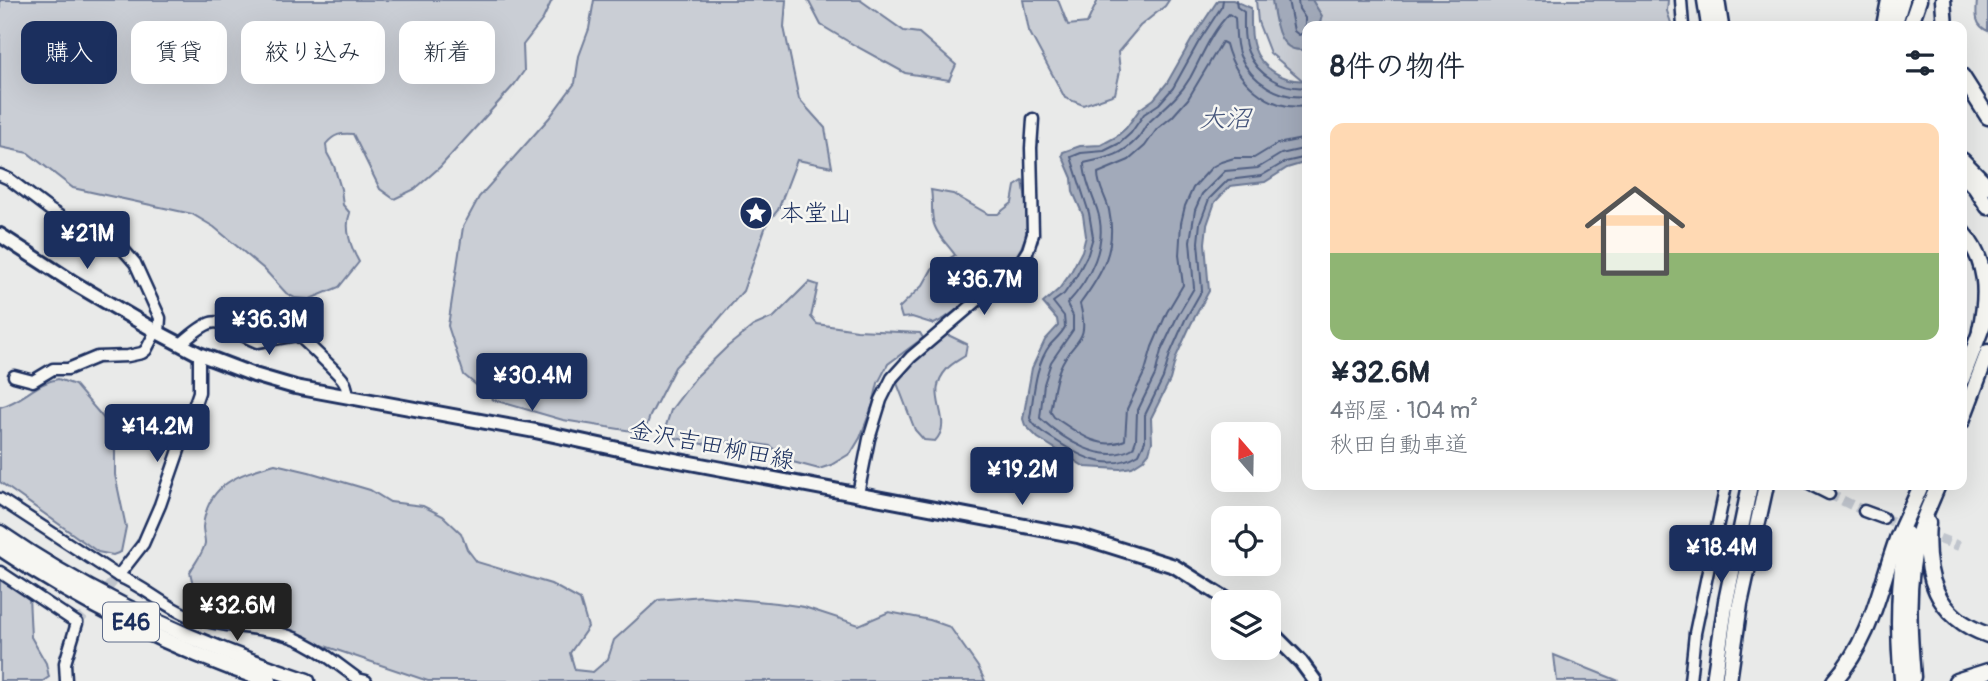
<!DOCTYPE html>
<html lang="ja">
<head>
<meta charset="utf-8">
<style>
	:root { --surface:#fff; --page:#f6f6f7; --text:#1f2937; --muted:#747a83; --line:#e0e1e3; --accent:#1b2f5e }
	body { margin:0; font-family:Pangolin,"Klee One",sans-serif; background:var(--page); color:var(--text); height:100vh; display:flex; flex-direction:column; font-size:26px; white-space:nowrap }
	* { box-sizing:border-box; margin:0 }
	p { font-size:23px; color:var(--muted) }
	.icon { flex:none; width:38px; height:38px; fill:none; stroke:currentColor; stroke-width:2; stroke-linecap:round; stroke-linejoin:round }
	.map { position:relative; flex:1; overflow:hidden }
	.sheet { position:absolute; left:1302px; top:21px; width:665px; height:469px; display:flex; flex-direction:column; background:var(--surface); border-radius:14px; box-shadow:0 7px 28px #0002 }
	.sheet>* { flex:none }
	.top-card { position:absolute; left:21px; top:21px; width:665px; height:63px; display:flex; gap:14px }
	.needle { width:46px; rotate:340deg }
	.controls { position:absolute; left:1211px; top:422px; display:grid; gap:14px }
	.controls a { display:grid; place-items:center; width:70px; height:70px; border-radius:14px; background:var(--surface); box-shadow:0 7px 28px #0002; font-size:35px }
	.price { position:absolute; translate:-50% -60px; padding:0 16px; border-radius:7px; background:var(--accent); color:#fff; font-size:23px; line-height:46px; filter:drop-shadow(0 2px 4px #0008) }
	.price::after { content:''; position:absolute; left:50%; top:42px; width:21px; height:16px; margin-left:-10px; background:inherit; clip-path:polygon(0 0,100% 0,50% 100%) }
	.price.on { background:#222; color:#fff }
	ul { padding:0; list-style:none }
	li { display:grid; align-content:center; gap:14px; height:371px; padding:0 28px }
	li+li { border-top:2px solid var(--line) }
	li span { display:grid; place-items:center; height:217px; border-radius:14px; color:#555 }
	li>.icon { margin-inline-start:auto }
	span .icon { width:126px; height:126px; fill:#fffc; stroke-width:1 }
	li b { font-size:30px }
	h2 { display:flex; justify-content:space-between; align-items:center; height:84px; padding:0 28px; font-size:30px }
	.tag { padding:0 24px; border-radius:14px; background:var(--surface); box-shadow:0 7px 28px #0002; font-size:24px; line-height:63px }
	.tag.on { background:var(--accent); color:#fff }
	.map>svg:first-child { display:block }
	.green { fill:#caced5; stroke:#727e9a; stroke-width:2 }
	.water { fill:#a2aaba; stroke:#6c7995; stroke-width:2 }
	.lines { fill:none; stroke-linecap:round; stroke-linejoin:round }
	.shore { stroke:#516083; stroke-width:2 }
	.minor-tunnel { stroke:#c0c5cd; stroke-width:10; stroke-dasharray:10 5; stroke-linecap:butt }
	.minor-casing { stroke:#1b2f5e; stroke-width:15 }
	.major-casing { stroke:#1b2f5e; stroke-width:18 }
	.highway-casing { stroke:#1b2f5e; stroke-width:19 }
	.minor { stroke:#f6f6f2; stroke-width:10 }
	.major { stroke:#f6f6f2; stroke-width:12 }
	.highway { stroke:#f6f6f2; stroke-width:14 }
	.labels { text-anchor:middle; stroke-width:5; stroke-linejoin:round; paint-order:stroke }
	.shield { fill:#f6f6f2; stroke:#5d6b8a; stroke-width:2 }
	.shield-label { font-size:23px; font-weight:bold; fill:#1b2f5e }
	.poi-label { font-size:24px; fill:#1b2f5e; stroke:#f6f6f2; text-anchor:start }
	.street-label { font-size:24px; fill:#1b2f5e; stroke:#f6f6f2 }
	.water-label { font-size:26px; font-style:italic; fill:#44547a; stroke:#f6f6f2 }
</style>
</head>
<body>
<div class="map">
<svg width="1988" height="681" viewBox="0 0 1988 681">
	<rect width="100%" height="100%" fill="#e9eae9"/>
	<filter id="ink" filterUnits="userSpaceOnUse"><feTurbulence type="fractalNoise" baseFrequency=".0143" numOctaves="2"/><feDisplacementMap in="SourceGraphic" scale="14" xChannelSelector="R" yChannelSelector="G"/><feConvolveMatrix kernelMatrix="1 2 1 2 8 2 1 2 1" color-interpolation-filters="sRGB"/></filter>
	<g filter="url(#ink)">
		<!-- green -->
		<g class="green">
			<path d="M0 0H552L543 19 523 45 524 71 514 85 440 167 415 189 394 199 380 189 353 134C341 133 334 134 326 144L327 153 334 166 341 189 343 205 350 213C344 228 351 248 359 262L339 287 310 299 295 298 286 293 264 269 214 227 192 214 73 188 28 153 0 147Z"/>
			<path d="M594 0H786L784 27 799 99 825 128 832 167 797 160 778 210 767 223 743 291 701 340 675 367 650 416 644 433 563 420 494 400 464 375 448 326 463 227 479 197 549 118 575 83 579 56 589 29Z"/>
			<path d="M808 0H860L904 31 919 33 956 65 949 80 905 73 854 45 821 25Z"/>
			<path d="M1023 0H1058L1068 25 1087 23 1098 0H1169L1165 6 1140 26 1118 52 1120 71 1115 94 1083 105 1065 98 1029 31Z"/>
			<path d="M1256 0H1668L1667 11 1672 26H1307V84L1270 53 1258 22Z"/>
			<path d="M1977 0H1988V31C1974 25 1976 14 1977 0Z"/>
			<path d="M1023 181C1028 214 1034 241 1007 267 1001 274 991 277 985 283 968 297 955 315 934 324L912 317 902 318 899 308 923 285 932 269 955 255C948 245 935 233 933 220 931 210 933 200 931 190L953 194 988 214H998L1012 203 1015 186Z"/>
			<path d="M809 282 818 285 811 317 817 324 857 330 920 333 923 338 888 364 878 383 873 404 860 438 851 453 831 465 819 469 789 461 770 446 739 441 702 444 663 435 671 410 696 377 727 347 753 326 774 317Z"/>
			<path d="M946 334 967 344 965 356C959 360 951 364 947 369 922 396 956 419 935 441L924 440 915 430 897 383C908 362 926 348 946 334Z"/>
			<path d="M58 379 75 385 106 421 115 451V475L126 527 121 552 113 555 98 552 0 482V407C22 402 35 383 58 379Z"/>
			<path d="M275 464 309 472 370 490 390 502 423 506 443 516 461 533 467 549 477 562 551 584 580 600 588 627 570 653 575 670 593 672 608 659 614 640 658 600 702 596 777 603 804 607 859 625 889 612 930 620 950 627 978 667 985 681H428L242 618 193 585 190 572C194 564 204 552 205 543 205 538 203 532 203 527 207 483 240 474 275 464Z"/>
			<path d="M0 577 29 596 31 637 46 663 49 677 43 681H0Z"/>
			<path d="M1554 655 1619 681H1557Z"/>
		</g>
		<!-- water -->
		<g class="water">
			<path d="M1218 0H1233L1251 8C1251 21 1250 35 1254 47 1261 69 1286 83 1307 80V162L1287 168 1265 182 1230 186 1215 202 1207 225 1205 243 1209 291 1191 324 1176 357 1170 380 1151 418 1152 442 1149 453 1143 460 1132 467 1120 469 1085 467 1038 438 1025 425 1023 419 1032 368 1045 340 1058 326 1057 319 1043 303 1059 289 1070 274 1082 251 1086 236 1083 215 1073 192 1072 178 1062 155 1063 152 1080 146 1101 145 1116 137 1126 128 1140 109 1154 99 1167 83 1192 39Z"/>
			<path d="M1272 0H1312L1322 16 1319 26H1307V49C1278 56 1275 22 1272 0Z"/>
		</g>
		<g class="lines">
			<!-- shore -->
			<g class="shore">
				<path d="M1223 0 1222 6 1198 43 1173 88 1159 104 1144 114 1131 133 1120 143 1104 151 1081 153 1071 157 1089 213 1093 237 1088 254 1076 277 1064 294 1053 302 1064 316 1065 327C1061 335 1055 339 1050 345 1035 365 1034 394 1030 418 1035 428 1045 434 1055 440 1081 457 1108 473 1139 454L1145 441V415L1163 378 1170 354 1185 320 1202 290 1198 242 1200 223 1209 199 1228 180 1261 176 1285 162 1307 157"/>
				<path d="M1236 0 1237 7 1244 12C1244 25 1243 40 1248 52 1257 75 1283 90 1307 87"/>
				<path d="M1288 0 1294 31 1299 35 1305 32V18L1299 9 1298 0"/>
				<path d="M1307 96C1280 100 1251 81 1240 56 1235 44 1236 30 1235 18L1229 14C1211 32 1202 56 1190 78 1179 97 1164 108 1149 122 1144 127 1142 134 1137 139 1120 157 1106 158 1084 163 1084 178 1092 194 1097 209 1109 244 1090 279 1067 304L1073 316V330L1051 362 1044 384 1040 418C1063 439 1102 466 1133 448L1136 440 1137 412 1155 375 1161 351 1177 317 1194 288 1190 241 1195 210 1202 194 1225 171 1258 168 1281 154 1307 148"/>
				<path d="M1307 106C1268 112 1235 80 1226 44L1222 42 1188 99 1172 117 1157 129 1145 146 1129 160 1098 173C1098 187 1106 197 1109 210 1117 249 1102 274 1080 304 1091 346 1072 338 1060 368 1054 382 1053 397 1050 411L1054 417C1074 430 1099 452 1125 440L1127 409 1145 371 1152 347 1167 312 1183 285 1179 255 1181 223 1185 206 1193 188 1212 167 1221 162 1234 158H1254L1277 144 1307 138"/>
			</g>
			<!-- minor-tunnel -->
			<g class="minor-tunnel">
				<path d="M1829 494 1864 511"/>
				<path d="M1883 518 1959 546"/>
				<path d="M77 623 118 576"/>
			</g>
			<defs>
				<g id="minor">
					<path d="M1681 0 1683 26"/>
					<path d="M0 175 9 179 50 210 81 230 121 247 135 263 160 318 159 333"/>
					<path d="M181 344C222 307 216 325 257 342L297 335C301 337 340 375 343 380 347 385 347 391 348 397"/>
					<path d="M14 376 33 381 53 369H68L97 357 128 356 142 353 146 350 156 331"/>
					<path d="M1811 485 1829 494"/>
					<path d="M858 494 869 439 881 400 892 378 911 357 1017 267 1028 250 1033 234 1031 148 1033 119"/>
					<path d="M0 499 118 576C146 587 165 608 194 618 221 627 251 626 279 633 309 640 333 661 358 679L366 681"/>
					<path d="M1864 511 1883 518"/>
					<path d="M0 572 77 623 65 663 66 681"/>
					<path d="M118 576 143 544 160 505 199 392V354"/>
					<path d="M1690 681 1695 633 1726 485"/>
				</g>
				<g id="major">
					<path d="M0 235 74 283 159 333 199 354 254 375 295 387 535 431 637 453 1078 536 1174 566 1231 602"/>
					<path d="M1269 630 1301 662 1315 681"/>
				</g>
				<g id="highway">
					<path d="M1705 0 1709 26"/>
					<path d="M1717 0 1721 26"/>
					<path d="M1943 0 1945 26"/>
					<path d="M1884 26 1889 0"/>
					<path d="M1894 26 1902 0"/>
					<path d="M1910 26 1919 0"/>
					<path d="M1962 76 1988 117"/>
					<path d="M1962 160 1988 186"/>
					<path d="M1962 174 1975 187 1988 207"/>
					<path d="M1962 232C1988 261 1988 294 1980 330"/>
					<path d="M1962 379 1984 322"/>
					<path d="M1962 421 1988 352"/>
					<path d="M1928 523C1924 575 1935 617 1988 635"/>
					<path d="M0 533C94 598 199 645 307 681"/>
					<path d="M0 548C82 603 175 650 269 681"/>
					<path d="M1913 677C1909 631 1906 582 1918 536 1923 518 1931 502 1938 485"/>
					<path d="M1902 679C1897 630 1898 582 1907 534"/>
					<path d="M1714 681 1726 601 1750 485"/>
					<path d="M1729 681 1740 604 1766 485"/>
					<path d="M1834 681C1872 638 1878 592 1897 539 1904 521 1914 503 1921 485"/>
					<path d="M1956 681 1988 671"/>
				</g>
			</defs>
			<!-- minor casing -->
			<use href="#minor" class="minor-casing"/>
			<!-- major casing -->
			<use href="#major" class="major-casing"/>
			<!-- highway casing -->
			<use href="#highway" class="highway-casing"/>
			<!-- minor -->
			<use href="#minor" class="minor"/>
			<!-- major -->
			<use href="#major" class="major"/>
			<!-- highway -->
			<use href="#highway" class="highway"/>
		</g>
	</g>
	<!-- icons -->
	<defs>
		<symbol id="sight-disc" viewBox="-11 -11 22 22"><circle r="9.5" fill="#1b2f5e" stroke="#f6f6f2"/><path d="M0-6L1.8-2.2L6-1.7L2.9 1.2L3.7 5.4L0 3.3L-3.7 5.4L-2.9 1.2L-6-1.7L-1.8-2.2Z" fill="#fff"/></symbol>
	</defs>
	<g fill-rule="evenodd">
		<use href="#sight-disc" x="737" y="194" width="38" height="38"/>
	</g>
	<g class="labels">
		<!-- shield labels -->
		<rect class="shield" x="103" y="602.5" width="56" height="39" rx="5"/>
		<g class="shield-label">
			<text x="131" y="630">E46</text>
		</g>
		<!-- poi labels -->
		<g class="poi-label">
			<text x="780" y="221">本堂山</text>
		</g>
		<!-- street labels -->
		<g class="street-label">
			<text transform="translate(712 445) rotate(11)" y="8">金沢吉田柳田線</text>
		</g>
		<!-- water labels -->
		<g class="water-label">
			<text x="1225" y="127">大沼</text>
		</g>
	</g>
</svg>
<div class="controls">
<a><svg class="needle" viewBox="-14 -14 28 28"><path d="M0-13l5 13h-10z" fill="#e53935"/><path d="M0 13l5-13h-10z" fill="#747a83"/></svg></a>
<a><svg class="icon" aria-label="locate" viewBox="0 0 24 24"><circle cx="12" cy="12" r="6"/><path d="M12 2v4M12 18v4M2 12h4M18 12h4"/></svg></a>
<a><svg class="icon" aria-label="layers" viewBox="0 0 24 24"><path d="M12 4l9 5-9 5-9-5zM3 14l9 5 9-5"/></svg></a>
</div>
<b class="price" style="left:87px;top:271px">¥21M</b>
<b class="price" style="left:984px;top:317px">¥36.7M</b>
<b class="price" style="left:269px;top:357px">¥36.3M</b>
<b class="price" style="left:532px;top:413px">¥30.4M</b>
<b class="price" style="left:157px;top:464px">¥14.2M</b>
<b class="price" style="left:1022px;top:507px">¥19.2M</b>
<b class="price" style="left:1721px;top:585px">¥18.4M</b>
<b class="price on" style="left:237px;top:643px">¥32.6M</b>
<div class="top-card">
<a class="tag on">購入</a>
<a class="tag">賃貸</a>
<a class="tag">絞り込み</a>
<a class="tag">新着</a>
</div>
<section class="sheet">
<h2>8件の物件<svg class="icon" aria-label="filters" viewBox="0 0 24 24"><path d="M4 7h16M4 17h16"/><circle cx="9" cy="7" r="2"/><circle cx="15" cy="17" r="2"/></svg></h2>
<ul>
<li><span style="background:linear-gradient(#ffd9b3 60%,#8fb573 0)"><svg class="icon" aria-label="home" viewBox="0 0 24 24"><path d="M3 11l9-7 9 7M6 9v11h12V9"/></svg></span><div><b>¥32.6M</b><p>4部屋 · 104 m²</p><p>秋田自動車道</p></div></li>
</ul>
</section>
</div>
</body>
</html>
